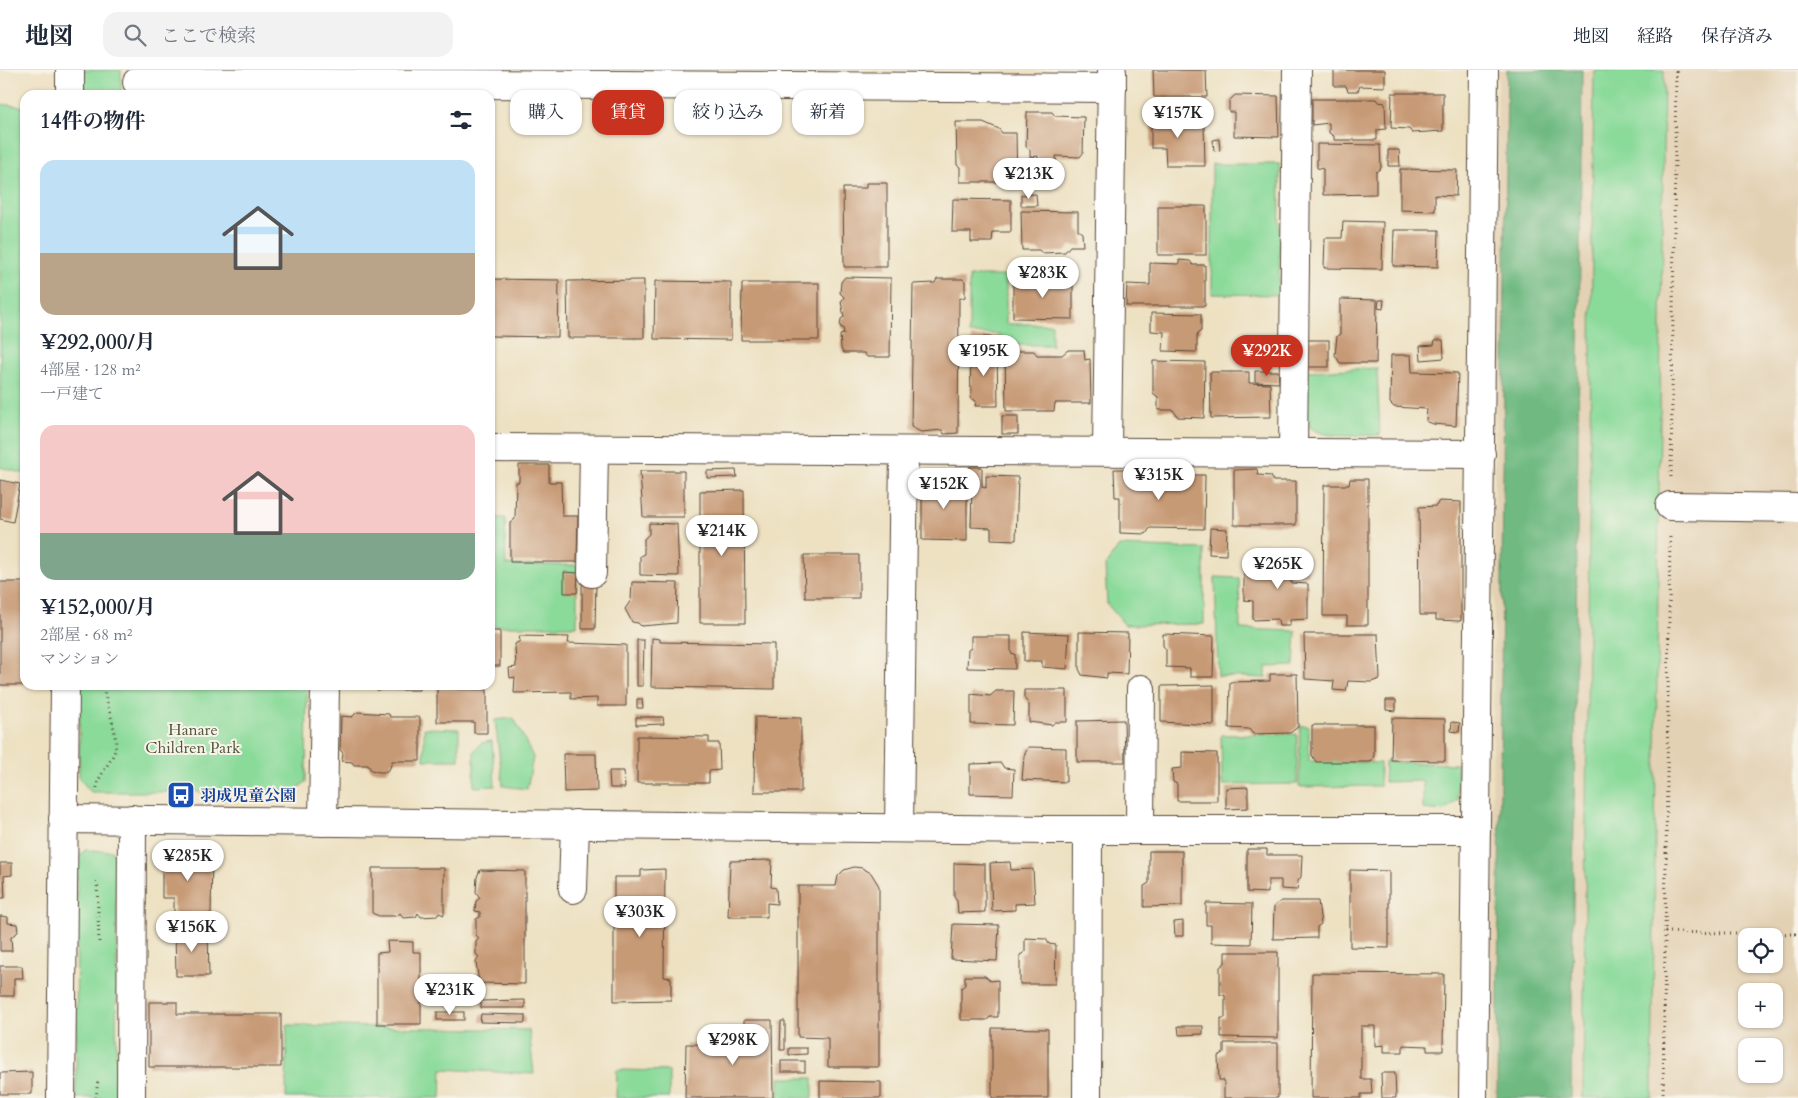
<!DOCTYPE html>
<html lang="ja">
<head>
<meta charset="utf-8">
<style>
	:root { --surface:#fff; --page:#f2f2f3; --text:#1f2937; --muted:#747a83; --line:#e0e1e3; --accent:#c8321e }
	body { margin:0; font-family:Cardo,"Noto Serif JP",serif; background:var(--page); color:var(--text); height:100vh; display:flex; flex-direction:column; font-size:19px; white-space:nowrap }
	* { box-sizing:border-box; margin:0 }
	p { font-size:16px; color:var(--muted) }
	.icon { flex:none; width:28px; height:28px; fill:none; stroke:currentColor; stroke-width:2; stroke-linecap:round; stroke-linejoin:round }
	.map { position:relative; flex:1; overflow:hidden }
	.sheet { position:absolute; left:20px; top:20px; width:475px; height:600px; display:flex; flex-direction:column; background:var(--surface); border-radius:15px; box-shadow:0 1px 4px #0004 }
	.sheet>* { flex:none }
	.top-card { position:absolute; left:510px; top:20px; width:475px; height:45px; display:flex; gap:10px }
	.buttons { position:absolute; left:1738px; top:858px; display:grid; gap:10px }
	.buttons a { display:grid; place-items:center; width:45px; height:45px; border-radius:10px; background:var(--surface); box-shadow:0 1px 4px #0004; font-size:25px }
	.price { position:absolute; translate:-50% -42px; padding:0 11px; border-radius:18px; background:#fff; color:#222; font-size:16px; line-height:32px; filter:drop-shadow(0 1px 2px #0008) }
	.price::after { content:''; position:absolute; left:50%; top:30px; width:15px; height:11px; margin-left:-8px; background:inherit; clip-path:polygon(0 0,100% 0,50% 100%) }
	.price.active { background:var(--accent); color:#fff }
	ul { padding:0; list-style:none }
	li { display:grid; align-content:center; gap:10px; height:265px; padding:0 20px }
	li span { display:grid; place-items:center; height:155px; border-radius:15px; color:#555 }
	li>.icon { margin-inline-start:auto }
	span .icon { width:90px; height:90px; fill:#fffc; stroke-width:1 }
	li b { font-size:21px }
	h2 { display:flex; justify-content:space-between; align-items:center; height:60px; padding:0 20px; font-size:21px }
	.tag { padding:0 18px; border-radius:15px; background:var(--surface); box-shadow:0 1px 4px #0004; font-size:18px; line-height:45px }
	.tag.active { background:var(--accent); color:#fff }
	header { display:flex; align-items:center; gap:30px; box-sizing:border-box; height:70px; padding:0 25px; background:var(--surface); border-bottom:1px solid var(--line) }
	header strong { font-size:24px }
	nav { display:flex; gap:28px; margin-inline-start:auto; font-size:18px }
	.search { width:350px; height:45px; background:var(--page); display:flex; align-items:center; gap:12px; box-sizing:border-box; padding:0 18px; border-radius:15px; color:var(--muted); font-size:19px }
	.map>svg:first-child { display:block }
	.built { fill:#e3d1b4; fill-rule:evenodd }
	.green { fill:#8ada9a; stroke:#62825c }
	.forest { fill:#6fba82; stroke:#557250 }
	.building { fill:#c79a76 }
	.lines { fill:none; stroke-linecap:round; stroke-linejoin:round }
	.minor-casing { stroke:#564537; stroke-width:30 }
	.path { stroke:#564537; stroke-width:3; stroke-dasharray:1 4; stroke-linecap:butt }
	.minor { stroke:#fff; stroke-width:28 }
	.labels { text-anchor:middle; stroke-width:4; stroke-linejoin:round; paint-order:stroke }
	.park-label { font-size:16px; fill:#4f563d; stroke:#f7f3e8 }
	.transit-label { font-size:16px; font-weight:bold; fill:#164399; stroke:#f7f3e8; text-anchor:start }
</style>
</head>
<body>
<header>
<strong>地図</strong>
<div class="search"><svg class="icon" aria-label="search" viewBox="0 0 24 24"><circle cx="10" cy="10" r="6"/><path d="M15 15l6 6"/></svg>ここで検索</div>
<nav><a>地図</a><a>経路</a><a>保存済み</a></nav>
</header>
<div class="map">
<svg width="1798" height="1028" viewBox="0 0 1798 1028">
	<rect width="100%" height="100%" fill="#f7f3e8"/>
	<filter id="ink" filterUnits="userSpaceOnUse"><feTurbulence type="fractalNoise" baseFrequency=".02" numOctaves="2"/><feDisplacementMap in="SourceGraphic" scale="10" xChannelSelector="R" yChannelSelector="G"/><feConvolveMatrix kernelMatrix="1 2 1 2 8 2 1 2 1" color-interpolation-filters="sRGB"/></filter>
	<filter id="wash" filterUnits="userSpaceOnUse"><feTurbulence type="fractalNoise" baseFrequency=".0096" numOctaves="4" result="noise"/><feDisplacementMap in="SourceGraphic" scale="20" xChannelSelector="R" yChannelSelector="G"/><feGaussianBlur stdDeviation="1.12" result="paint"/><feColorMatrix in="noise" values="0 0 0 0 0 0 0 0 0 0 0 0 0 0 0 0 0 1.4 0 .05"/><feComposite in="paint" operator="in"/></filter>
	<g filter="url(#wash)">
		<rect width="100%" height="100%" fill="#ede1c2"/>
		<!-- built -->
		<path class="built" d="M1498 0H1798V1028H1490ZM1746 866H1774V894H1746ZM1746 921H1774V949H1746ZM1746 976H1774V1004H1746Z"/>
		<!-- green -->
		<g class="green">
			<rect x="84" y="0" width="37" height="25"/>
			<path d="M1594 0H1664L1652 1028H1583Z"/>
			<path d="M0 34 25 37V404L0 397Z"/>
			<path d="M1212 94H1280L1279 225 1212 224Z"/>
			<path d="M969 206H1006V254H1052V275H1001L1000 264H969Z"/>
			<path d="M1377 298 1380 365C1360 365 1310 372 1305 348 1302 334 1306 315 1306 301Z"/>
			<path d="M490 448H505L506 495H577V556H490Z"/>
			<path d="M1119 476 1204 479V554L1125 555 1107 534 1105 496Z"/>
			<path d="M1215 507 1239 508 1240 559 1296 561 1294 596 1266 597V608L1218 606Z"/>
			<path d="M80 615H307L306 712 292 722H91L79 708Z"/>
			<path d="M514 648 533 687 527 719 503 716 495 650Z"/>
			<path d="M1300 656H1309V691L1380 693V716L1299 717Z"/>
			<path d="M424 658 459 659V690H424Z"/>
			<path d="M1297 664V714L1222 715 1221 665Z"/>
			<path d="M492 671 495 716 474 717V681L481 673Z"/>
			<path d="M1385 692 1457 694 1458 730 1444 741 1423 739V711L1384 712Z"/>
			<path d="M85 780 112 781 117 793 116 1028H76L77 789Z"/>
			<path d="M287 955 529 960 534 1004 442 999 441 1028H286Z"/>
			<path d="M617 1000 669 1001V1028H616Z"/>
			<rect x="779" y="1008" width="34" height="20"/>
		</g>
		<!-- forest -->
		<path class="forest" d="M1507 0H1582L1571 1028H1497Z"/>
		<g id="blocks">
			<!-- building -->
			<g class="building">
				<path d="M1153 0H1206L1207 27H1154Z"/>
				<path d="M1334 0H1385V17L1360 16 1358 21H1348L1346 16H1334Z"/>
				<path d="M1392 23H1443V61L1412 63 1409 59 1391 58Z"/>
				<path d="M1235 25 1278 26 1279 67 1234 66V42H1229V31Z"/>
				<path d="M1312 29H1376L1378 32 1385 33 1386 59 1377 60V70H1334V66L1329 63V53L1312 55Z"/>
				<path d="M1151 41H1173L1176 46H1193V53L1204 54 1205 96H1166L1165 78H1151Z"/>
				<path d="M1197 41H1207L1208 48 1198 49Z"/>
				<path d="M1027 42H1052L1055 46 1084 47 1083 83 1080 87 1056 86V97H1048V92H1038V86L1030 87V79L1026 77Z"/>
				<path d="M956 52H983L999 59 1002 63H1016L1017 112H960V97L957 95Z"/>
				<path d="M1219 69 1220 80 1214 81 1213 70Z"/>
				<path d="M1317 74 1380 75 1381 98 1376 102V124L1323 125V99L1317 98Z"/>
				<path d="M1388 80H1399L1400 96H1388Z"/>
				<path d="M1400 99 1457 100 1456 126 1435 125V141L1400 140Z"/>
				<path d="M866 113H887V197H844L843 118H866Z"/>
				<path d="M1036 124 1037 136H1021V125Z"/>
				<path d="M953 129 1011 130V162H993L992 172H971V162H952Z"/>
				<rect x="1158" y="136" width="48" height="49"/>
				<path d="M1021 141 1078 142V160L1082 163 1083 176H1070L1065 182 1042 183 1039 180H1022Z"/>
				<path d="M1343 151 1383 152 1382 199 1324 198 1325 168H1342Z"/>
				<path d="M1394 160H1439L1438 197 1393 196Z"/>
				<path d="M1179 190 1190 191 1193 195H1205V236H1126L1127 214 1150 215V193L1179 194Z"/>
				<path d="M845 207 891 208 890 287H867L864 283H843L841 278 840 265 844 264 843 258 840 257 841 249 844 247 841 232 844 227 840 223 841 212Z"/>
				<path d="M490 209 559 210 558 267 490 266Z"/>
				<path d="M937 209H963L965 211V227L959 229 958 363 944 364 942 360 921 362 911 357 913 214 935 213Z"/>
				<path d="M1013 209 1073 210V249L1013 248Z"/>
				<path d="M644 210V268H568L567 211Z"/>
				<path d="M655 211 731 212V270L654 269Z"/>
				<path d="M742 213H819V270H741Z"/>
				<path d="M1340 229 1377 230 1376 293H1340L1335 285 1337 266 1340 264Z"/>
				<path d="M1379 230H1384L1383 239 1378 238Z"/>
				<path d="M1151 243 1201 244V261L1197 264V282L1163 281 1164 262 1151 261Z"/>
				<rect x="971" y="267" width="28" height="7"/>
				<rect x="1307" y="270" width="22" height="27"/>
				<path d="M1435 270H1443L1444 288 1421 290 1420 276 1434 275Z"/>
				<path d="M970 280H997L998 336H975L976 331 971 328Z"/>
				<path d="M1068 280H1084L1085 290 1090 289 1091 333H1055L1054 341H1006L1005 281H1034L1037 285H1062Z"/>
				<path d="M1391 285H1411L1412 302 1458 303 1456 356 1433 354 1426 351 1427 339 1394 337 1390 333Z"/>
				<path d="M1153 291 1205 292 1204 348 1178 347 1173 340H1158V327L1153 323Z"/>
				<path d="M1255 301H1278L1279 313 1255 312Z"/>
				<path d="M1210 302H1249V313L1270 314 1271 347 1211 348Z"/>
				<rect x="1002" y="346" width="16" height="18"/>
				<path d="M519 395H549V412H561L562 446H578L577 492H510V453L515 449 516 412H519Z"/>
				<path d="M969 397H982V417L986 418V406L1018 407 1016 470 991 469V458L971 457 972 418 970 417Z"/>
				<path d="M1114 399H1147L1148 405H1205L1204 459 1150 458 1146 464 1120 463V427H1115Z"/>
				<path d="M1257 399 1258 405 1271 406 1273 411H1296V455H1234V400Z"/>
				<path d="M736 400 737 407 707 408V401Z"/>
				<path d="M640 401H684V447H643Z"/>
				<path d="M922 407 955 408V417H967V471L922 470Z"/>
				<path d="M1350 409H1368V555H1347V546H1323L1324 415H1349Z"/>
				<path d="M0 410 20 414 13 452 0 449Z"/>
				<path d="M744 420 745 553H700V421Z"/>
				<path d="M1439 431 1461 432V551L1436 550V545H1420L1419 437 1436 436Z"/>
				<path d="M649 453 677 454 679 506 640 505V486L644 484V469L649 464Z"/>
				<path d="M1210 458 1227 459 1226 485 1209 484Z"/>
				<path d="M804 485H859V528H805Z"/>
				<path d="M1263 486 1309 488 1307 505H1290L1291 513 1308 514V549L1290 550V556H1279L1278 549 1253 550V531L1244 530V499L1263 501Z"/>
				<path d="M564 502 578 503 577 523H564Z"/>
				<rect x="0" y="512" width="25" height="103"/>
				<path d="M582 512H596L595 559H582Z"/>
				<path d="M632 512 678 513 677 553 641 556 638 553 632 552 625 539 631 530Z"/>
				<rect x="490" y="561" width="10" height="35"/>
				<path d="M1024 562 1069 564 1067 599 1042 597V591H1024Z"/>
				<path d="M1079 562 1128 563 1127 604 1107 603V608L1082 605 1079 599Z"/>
				<path d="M1163 564 1214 566 1213 607H1190V598L1166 597V579L1163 576Z"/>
				<path d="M1304 564H1378L1380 609 1371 612 1348 611 1346 621 1333 620 1334 611 1305 609Z"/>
				<path d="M519 566 569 567 568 573 626 575V636H597V628L571 629V622L514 623 515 607 510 608 509 598 516 597 515 574 520 571Z"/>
				<path d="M971 566H1011V583L1015 584V599L967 598 968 580 971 578Z"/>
				<path d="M652 568 660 569V572L774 574V619L651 617Z"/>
				<path d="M637 570H644L643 616H637Z"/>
				<path d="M1270 604H1297L1298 657 1290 663 1253 664 1249 659 1229 658 1230 612 1270 611Z"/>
				<rect x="377" y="615" width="42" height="5"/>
				<path d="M1214 615V655L1161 652V616Z"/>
				<path d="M437 619 487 620V663H474V652H437Z"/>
				<path d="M1024 620H1067V652H1055L1052 655 1029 652V634L1024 628Z"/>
				<path d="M996 621H1014L1013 655 971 654V624L990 626Z"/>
				<path d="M637 629H642L643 638H637Z"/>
				<path d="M1386 630H1396V641L1386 640Z"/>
				<path d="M357 642 389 644 390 647H420V691H392L390 698 385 702H379L371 700 368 695H354L352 692 342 691 343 683 340 680 341 646 352 647Z"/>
				<path d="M636 647H663L664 654 636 655Z"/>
				<path d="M755 647 801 648V722H754Z"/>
				<path d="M1392 648 1445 649V691L1391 690Z"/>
				<path d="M1124 650 1125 692H1077V651Z"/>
				<path d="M1452 652 1460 653 1459 662 1451 661Z"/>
				<path d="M1312 655H1374V685L1371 692H1316L1312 685Z"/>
				<path d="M637 666 709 667V673H719L720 700 709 701V713H637Z"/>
				<path d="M1028 677 1066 678V712L1022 710 1024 686Z"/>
				<path d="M1182 682 1217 683V731H1177V714L1173 712 1172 699 1182 698Z"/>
				<path d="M563 684H596L597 721 564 722Z"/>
				<path d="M1001 693 1004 698 1014 699 1013 725 970 724V694Z"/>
				<path d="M609 701H624L625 718H610Z"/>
				<path d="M1248 717V738L1226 739V718Z"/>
				<path d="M1247 779H1267V785H1302L1301 807 1298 811 1297 820 1281 819V810H1268V823L1247 822Z"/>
				<path d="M1149 781H1182V836L1144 837V816L1149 813Z"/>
				<path d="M162 782 212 783 211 844H174V828H162Z"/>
				<path d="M772 790 771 817 776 818 777 834 767 833V847H728L730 791Z"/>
				<path d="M1010 792 1011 800 1033 799 1035 833 1015 834V840L992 841 990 793Z"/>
				<path d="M0 793H12V805L4 806 5 828H0Z"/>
				<path d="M954 793 985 794V842L958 843 957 831 954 827Z"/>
				<path d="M854 797 862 798 871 803 879 816V997H828V968L798 967V816H836L838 806 844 800Z"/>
				<path d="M372 798H444V845L439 843 437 846 421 847 418 843 416 847 403 848 400 843 397 846H379L372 843Z"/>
				<path d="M665 799 664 907 671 908V930L614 931V807H641V800Z"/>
				<path d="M480 800 525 801V914L479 913 476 892 479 887 476 884V872L479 868 476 865V849L480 847V842L475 841 476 831 480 828 476 822 477 807Z"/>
				<path d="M1350 800 1389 801V878L1350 877Z"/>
				<path d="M1281 831H1318L1321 854 1317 857V868L1273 869 1274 836Z"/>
				<path d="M1206 833 1252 834 1251 874 1211 873V855H1206Z"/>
				<path d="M0 846 8 847V853L17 854 18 862 11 867 12 881H0Z"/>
				<path d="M1183 851V866H1175L1174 852Z"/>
				<path d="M953 854 999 855 997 891 951 889Z"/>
				<path d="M208 860 209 906H176L175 861Z"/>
				<path d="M1025 868 1046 869 1049 874 1056 875 1055 914H1020V885L1025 882Z"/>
				<path d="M387 871 413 872V882H421V911L425 912 426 924 421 927V954H377V883L388 882Z"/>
				<path d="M1225 882H1278V968L1221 967V948H1225V925H1220V897L1225 893Z"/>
				<path d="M0 896H22L23 908H14V926H0Z"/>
				<path d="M1312 903 1444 904 1443 981H1427V976L1403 975V982H1384V975L1375 976V956H1361V1009H1371L1372 1024H1361V1028H1311Z"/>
				<path d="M965 906H985L991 911 998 910V947H990L987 950H961V918L965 915Z"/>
				<path d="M525 930V938H481V931Z"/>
				<path d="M149 932H177V944H281V997H149Z"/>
				<rect x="437" y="942" width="27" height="8"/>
				<path d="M481 944 525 945V953L480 952Z"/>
				<path d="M744 950H772L773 1028H685L686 974 744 975Z"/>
				<path d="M781 951H785V980H780Z"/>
				<path d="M1178 956H1203V964L1179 965Z"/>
				<path d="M992 958 1048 959V1028H992Z"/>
				<path d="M1224 973H1278V1028H1224V1010H1219L1218 986 1224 983Z"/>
				<path d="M789 978H807V984L789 985Z"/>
				<rect x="781" y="991" width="24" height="11"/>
				<path d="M32 1002V1024H0V1003Z"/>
				<path d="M1381 1003H1395L1396 1028H1382Z"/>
				<path d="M820 1011 881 1012V1028H820Z"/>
			</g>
		</g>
	</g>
	<g filter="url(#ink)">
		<use href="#blocks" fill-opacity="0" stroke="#564537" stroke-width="1"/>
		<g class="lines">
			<defs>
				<g id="minor">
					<path d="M137 12 1112 18"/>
					<path d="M70 25V0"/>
					<path d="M490 378 1481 384"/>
					<path d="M1107 380 1112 2"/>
					<path d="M1293 382 1297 0"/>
					<path d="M1670 436 1798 438"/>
					<path d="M592 503 594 379"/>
					<path d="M63 749 1047 760H1476"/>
					<path d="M323 752 325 615"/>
					<path d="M899 758 904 382"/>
					<path d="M1140 760 1141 619"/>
					<path d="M573 819 575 754"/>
					<path d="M61 1028 65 615"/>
					<path d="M131 1028 132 749"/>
					<path d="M1087 1028 1088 760"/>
					<path d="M1473 1028 1484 0"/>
				</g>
			</defs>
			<!-- minor casing -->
			<use href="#minor" class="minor-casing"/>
			<!-- path -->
			<g class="path">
				<path d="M1671 407 1676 0"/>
				<path d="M97 718C98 704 111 694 115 680 119 667 106 630 102 615"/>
				<path d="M97 811 99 873"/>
				<path d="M1665 862 1798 864"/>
				<path d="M96 1028 98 1009"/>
				<path d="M1663 1028 1670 466"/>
			</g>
			<!-- minor -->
			<use href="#minor" class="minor"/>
		</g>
	</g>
	<!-- icons -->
	<defs>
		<symbol id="bus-square" viewBox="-11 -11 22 22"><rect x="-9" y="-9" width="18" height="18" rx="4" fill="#1a4fb4" stroke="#f7f3e8"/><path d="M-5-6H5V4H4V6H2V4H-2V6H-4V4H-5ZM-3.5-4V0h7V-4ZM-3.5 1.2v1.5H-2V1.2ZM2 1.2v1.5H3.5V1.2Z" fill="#fff"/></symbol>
	</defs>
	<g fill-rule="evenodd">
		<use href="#bus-square" x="165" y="709" width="32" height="32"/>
	</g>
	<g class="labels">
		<!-- park labels -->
		<g class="park-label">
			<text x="193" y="665">Hanare<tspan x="193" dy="18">Children Park</tspan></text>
		</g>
		<!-- transit labels -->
		<g class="transit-label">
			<text x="200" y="731">羽成児童公園</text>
		</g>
	</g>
</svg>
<div class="buttons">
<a><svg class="icon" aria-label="locate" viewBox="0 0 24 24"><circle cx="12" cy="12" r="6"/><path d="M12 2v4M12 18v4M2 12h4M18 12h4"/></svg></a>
<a>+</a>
<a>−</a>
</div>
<b class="price" style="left:1178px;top:69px">¥157K</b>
<b class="price" style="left:1029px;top:130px">¥213K</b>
<b class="price" style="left:1043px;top:229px">¥283K</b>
<b class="price" style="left:984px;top:307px">¥195K</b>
<b class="price active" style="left:1267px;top:307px">¥292K</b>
<b class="price" style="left:1159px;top:431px">¥315K</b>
<b class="price" style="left:944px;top:440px">¥152K</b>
<b class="price" style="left:722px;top:487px">¥214K</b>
<b class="price" style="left:1278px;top:520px">¥265K</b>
<b class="price" style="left:188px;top:812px">¥285K</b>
<b class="price" style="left:640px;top:868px">¥303K</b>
<b class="price" style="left:192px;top:883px">¥156K</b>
<b class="price" style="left:450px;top:946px">¥231K</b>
<b class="price" style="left:733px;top:996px">¥298K</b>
<div class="top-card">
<a class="tag">購入</a>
<a class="tag active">賃貸</a>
<a class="tag">絞り込み</a>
<a class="tag">新着</a>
</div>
<section class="sheet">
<h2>14件の物件<svg class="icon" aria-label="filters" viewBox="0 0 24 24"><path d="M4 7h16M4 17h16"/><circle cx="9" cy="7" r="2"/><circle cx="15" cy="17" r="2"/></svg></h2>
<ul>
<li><span style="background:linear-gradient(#bfe0f5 60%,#b9a48a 0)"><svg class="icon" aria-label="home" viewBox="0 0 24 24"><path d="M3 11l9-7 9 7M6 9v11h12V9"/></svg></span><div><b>¥292,000/月</b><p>4部屋 · 128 m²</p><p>一戸建て</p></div></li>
<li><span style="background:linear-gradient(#f6c9c9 70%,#7fa58c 0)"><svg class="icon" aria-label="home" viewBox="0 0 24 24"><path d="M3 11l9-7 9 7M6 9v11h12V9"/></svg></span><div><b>¥152,000/月</b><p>2部屋 · 68 m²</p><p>マンション</p></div></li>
</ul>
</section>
</div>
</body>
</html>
